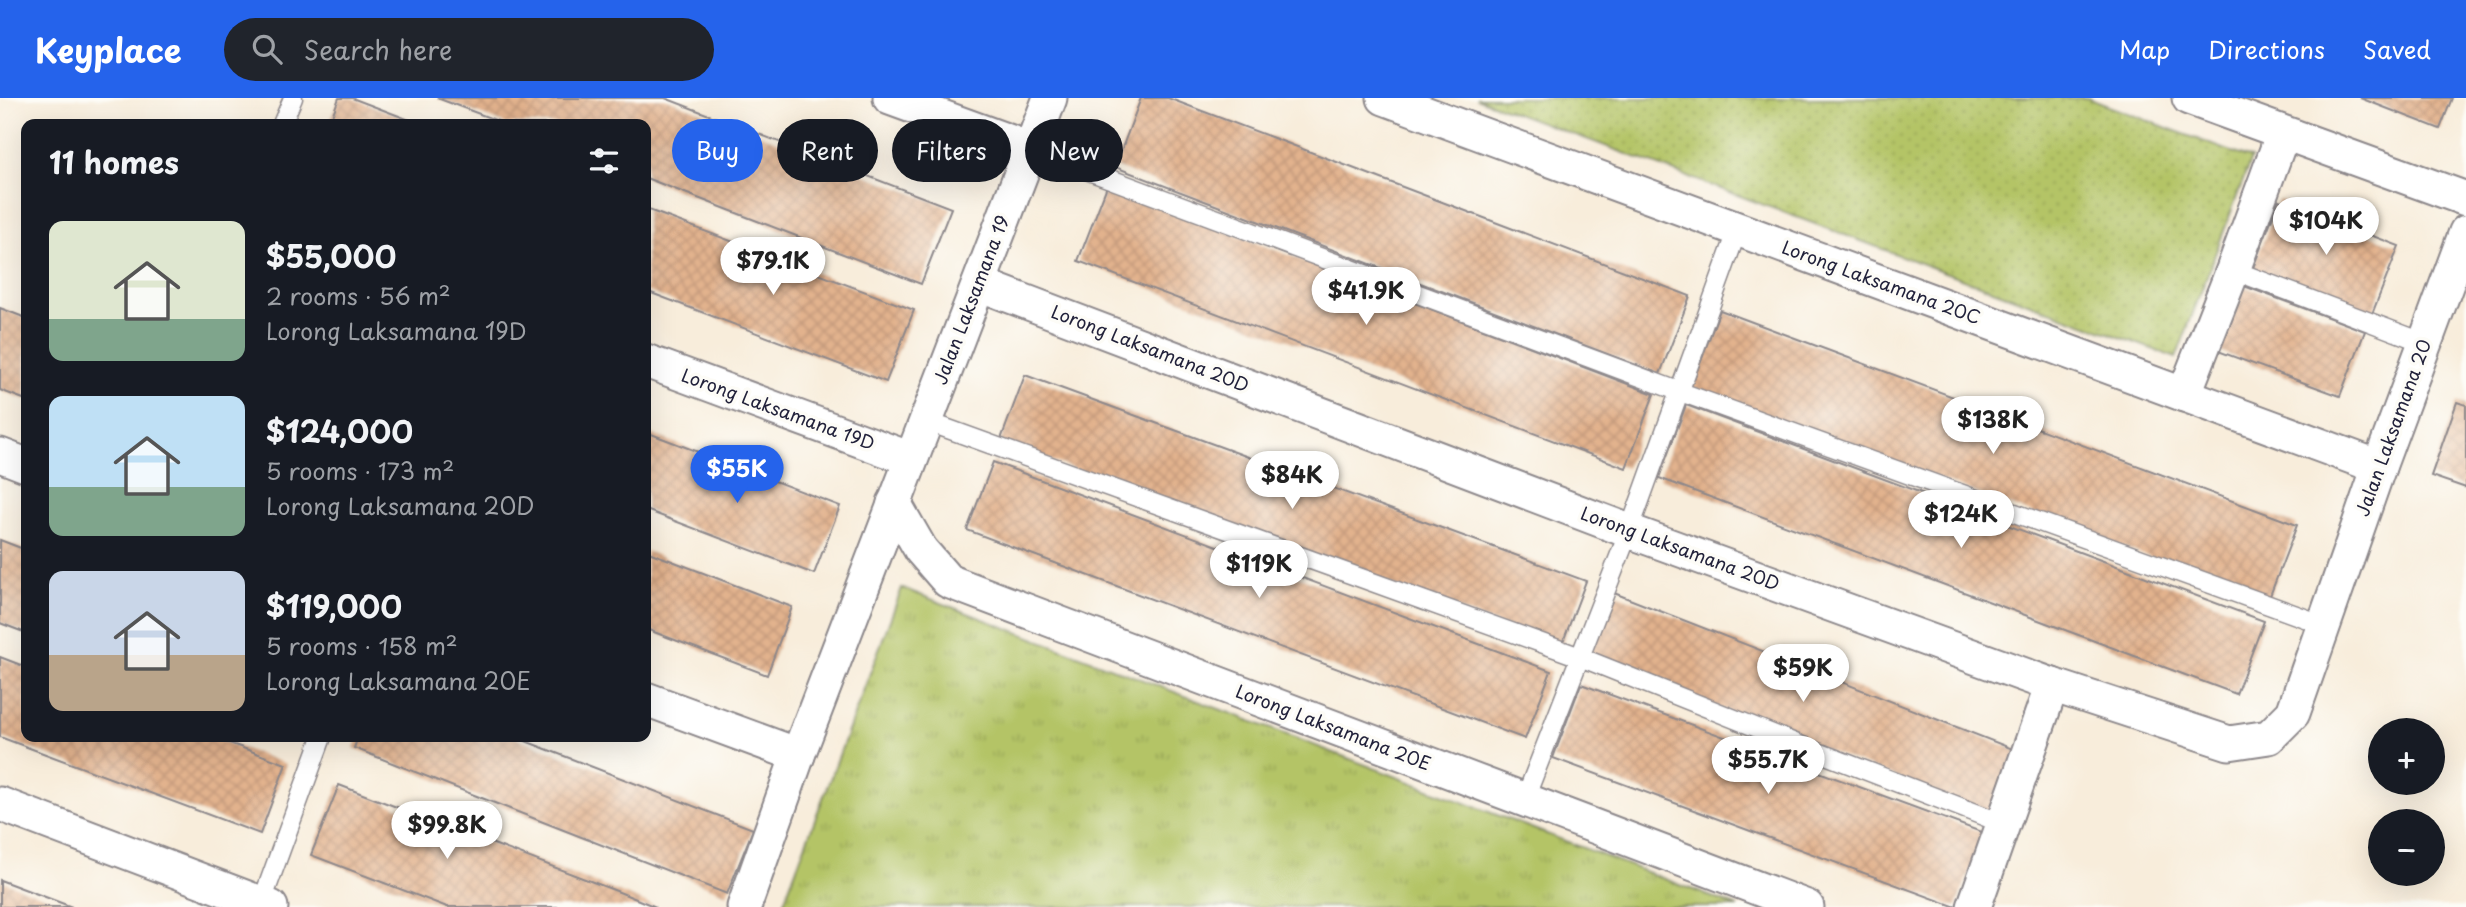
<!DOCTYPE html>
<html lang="en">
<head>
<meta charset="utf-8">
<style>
	:root { --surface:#171b24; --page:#20242c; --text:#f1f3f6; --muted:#9ea1a6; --accent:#2563eb }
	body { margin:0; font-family:"Playpen Sans",sans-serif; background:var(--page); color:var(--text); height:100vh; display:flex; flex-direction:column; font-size:26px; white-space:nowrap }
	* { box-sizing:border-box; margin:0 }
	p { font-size:23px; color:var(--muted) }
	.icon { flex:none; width:38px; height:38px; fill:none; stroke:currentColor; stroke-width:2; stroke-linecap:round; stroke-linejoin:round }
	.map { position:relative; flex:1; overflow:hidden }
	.panel { position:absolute; left:21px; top:21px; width:630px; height:623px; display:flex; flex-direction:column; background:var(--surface); border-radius:14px; box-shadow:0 7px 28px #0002 }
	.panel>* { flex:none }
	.hud { position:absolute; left:672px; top:21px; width:665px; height:63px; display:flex; gap:14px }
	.buttons { position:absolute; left:2368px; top:620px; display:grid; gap:14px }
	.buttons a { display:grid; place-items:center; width:77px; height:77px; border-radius:50%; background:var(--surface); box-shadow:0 7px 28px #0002; font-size:35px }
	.price { position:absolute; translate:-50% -60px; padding:0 16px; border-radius:24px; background:#fff; color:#222; font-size:23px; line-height:46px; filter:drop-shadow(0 2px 4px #0008) }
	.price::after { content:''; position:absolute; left:50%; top:42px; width:21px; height:16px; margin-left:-10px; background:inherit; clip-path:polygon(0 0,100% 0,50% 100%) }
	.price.selected { background:var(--accent); color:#fff }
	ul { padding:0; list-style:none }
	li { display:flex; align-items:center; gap:21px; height:175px; padding:0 28px }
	li span { display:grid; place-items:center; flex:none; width:196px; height:140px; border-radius:14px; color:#555 }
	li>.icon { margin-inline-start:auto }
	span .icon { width:84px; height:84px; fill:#fffc; stroke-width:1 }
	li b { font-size:30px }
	h2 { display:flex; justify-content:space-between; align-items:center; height:84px; padding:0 28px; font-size:30px }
	.tag { padding:0 24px; border-radius:32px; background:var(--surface); box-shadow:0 7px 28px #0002; font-size:24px; line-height:63px }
	.tag.selected { background:var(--accent); color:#fff }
	header { display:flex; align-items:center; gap:42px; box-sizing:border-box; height:98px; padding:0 35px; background:var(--accent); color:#fff }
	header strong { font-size:33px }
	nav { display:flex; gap:38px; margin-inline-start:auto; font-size:24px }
	.search { width:490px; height:63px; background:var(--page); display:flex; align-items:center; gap:18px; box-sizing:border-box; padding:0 24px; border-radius:38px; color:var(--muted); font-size:26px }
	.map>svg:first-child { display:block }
	.grass { fill:url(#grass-tufts); stroke:#6b7350; stroke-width:2 }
	.park { fill:url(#park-dots); stroke:#6b7350; stroke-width:2 }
	.building { fill:url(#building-cross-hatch) }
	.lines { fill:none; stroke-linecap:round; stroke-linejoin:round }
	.lane-casing { stroke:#8d888b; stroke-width:21 }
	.street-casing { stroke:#8d888b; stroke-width:37 }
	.lane { stroke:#fff; stroke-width:18 }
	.street { stroke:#fff; stroke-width:33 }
	.labels { text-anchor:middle; stroke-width:7; stroke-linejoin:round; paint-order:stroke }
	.street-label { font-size:18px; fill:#22223b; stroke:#fdfcf7 }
</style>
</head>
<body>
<header>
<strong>Keyplace</strong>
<div class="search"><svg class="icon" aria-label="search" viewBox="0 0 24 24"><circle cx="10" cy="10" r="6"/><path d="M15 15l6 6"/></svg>Search here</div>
<nav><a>Map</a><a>Directions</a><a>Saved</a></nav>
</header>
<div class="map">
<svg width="2466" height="809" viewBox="0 0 2466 809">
	<defs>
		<pattern id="grass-tufts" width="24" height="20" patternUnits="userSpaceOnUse" patternTransform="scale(1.75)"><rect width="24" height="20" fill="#b4c466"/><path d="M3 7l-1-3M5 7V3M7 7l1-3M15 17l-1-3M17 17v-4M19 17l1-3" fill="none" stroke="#9aa859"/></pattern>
		<pattern id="park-dots" width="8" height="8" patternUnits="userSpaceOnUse" patternTransform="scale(1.75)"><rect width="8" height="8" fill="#b4c466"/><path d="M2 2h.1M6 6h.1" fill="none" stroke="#9aa859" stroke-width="1.8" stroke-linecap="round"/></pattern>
		<pattern id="building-cross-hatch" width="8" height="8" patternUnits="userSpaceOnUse" patternTransform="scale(1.75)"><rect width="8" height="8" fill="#e2b28d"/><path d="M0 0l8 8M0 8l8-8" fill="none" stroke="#c2997b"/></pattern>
	</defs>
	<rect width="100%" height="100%" fill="#fdfcf7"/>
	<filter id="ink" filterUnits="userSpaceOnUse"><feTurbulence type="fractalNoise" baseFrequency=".0143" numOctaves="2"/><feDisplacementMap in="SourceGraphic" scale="14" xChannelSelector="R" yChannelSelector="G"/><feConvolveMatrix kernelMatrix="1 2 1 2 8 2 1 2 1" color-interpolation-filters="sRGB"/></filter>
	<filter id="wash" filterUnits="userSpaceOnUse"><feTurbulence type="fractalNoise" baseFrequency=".00686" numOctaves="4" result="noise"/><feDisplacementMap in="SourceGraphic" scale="28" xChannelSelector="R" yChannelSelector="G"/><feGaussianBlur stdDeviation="1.57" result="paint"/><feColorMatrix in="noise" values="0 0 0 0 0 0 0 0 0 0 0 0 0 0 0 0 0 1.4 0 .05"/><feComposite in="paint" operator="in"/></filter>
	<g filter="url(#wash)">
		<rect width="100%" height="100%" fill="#f8eddb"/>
		<!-- grass -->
		<path class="grass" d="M902 490 1738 809H782Z"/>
		<!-- park -->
		<path class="park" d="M1476 0H2087L2251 61 2176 260Z"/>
		<g id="blocks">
			<!-- building -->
			<g class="building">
				<path d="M339 0H352L420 26H329Z"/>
				<path d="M437 0H665L951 110 921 186 646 80V26H506Z"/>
				<path d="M1141 0H1168L1690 198 1660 276 1115 69Z"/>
				<path d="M2360 0H2452L2440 31Z"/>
				<path d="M1107 88 1654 296 1626 370 1078 163Z"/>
				<path d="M2279 102 2399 148 2372 216 2253 170Z"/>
				<path d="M646 111 914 212 886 284 646 193Z"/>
				<path d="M2244 188 2365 233 2340 298 2218 253Z"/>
				<path d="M0 210 26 220V302L0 292Z"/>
				<path d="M1720 212 2297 427 2268 503 1691 289Z"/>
				<path d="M1025 277 1586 483 1561 549 1000 344Z"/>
				<path d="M2457 304 2466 307V390L2431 378Z"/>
				<path d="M1686 307 2264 523 2236 596 1659 380Z"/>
				<path d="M646 334 840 408 814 476 646 412Z"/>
				<path d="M993 364 1551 573 1525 641 967 432Z"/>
				<path d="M0 442 26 452V535L0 525Z"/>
				<path d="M646 453 792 509 767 577 646 531Z"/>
				<path d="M1614 495 2018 653 1992 717 1589 559Z"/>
				<path d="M0 559 26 569V639H213L286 666 260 736 0 639Z"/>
				<path d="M1581 586 1984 735 1956 809 1553 660Z"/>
				<path d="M358 639H515L753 731 727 796 354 650Z"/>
				<path d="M339 687 619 794 656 809H447L311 757Z"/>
				<path d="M0 782 72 809H0Z"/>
			</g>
		</g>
	</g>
	<g filter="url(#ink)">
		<use href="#blocks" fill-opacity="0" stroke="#8d888b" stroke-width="2"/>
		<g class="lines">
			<defs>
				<g id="lane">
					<path d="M282 26 293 0"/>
					<path d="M1030 51 1678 293 2324 527"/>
					<path d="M2233 172 2425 245"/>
					<path d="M926 323 1580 559 1800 647 2004 726"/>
					<path d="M1524 703 1629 433 1738 131"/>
					<path d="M260 809 322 639"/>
				</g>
				<g id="street">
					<path d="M890 0 1030 51"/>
					<path d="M1384 0 2379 369"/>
					<path d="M2189 0 2466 101"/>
					<path d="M979 186 1629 433 2052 587 2229 645 2269 639 2293 615 2379 369 2466 134"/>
					<path d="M646 263 911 361"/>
					<path d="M2184 297 2233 172 2283 35"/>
					<path d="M0 357 26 367"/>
					<path d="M894 405 921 452 948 483 1807 809"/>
					<path d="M646 601 798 657"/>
					<path d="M0 706 271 809"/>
					<path d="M744 809 798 657 1050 0"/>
					<path d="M1974 809 2052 587"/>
				</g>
			</defs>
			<!-- lane casing -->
			<use href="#lane" class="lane-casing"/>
			<!-- street casing -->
			<use href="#street" class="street-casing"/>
			<!-- lane -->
			<use href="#lane" class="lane"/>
			<!-- street -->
			<use href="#street" class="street"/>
		</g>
	</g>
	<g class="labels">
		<!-- street labels -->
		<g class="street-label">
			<text transform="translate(1881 185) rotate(20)" y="6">Lorong Laksamana 20C</text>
			<text transform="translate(972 202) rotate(-69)" y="6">Jalan Laksamana 19</text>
			<text transform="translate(1150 251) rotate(21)" y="6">Lorong Laksamana 20D</text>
			<text transform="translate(778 312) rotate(20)" y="6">Lorong Laksamana 19D</text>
			<text transform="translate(2394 330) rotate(-70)" y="6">Jalan Laksamana 20</text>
			<text transform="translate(1680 451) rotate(20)" y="6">Lorong Laksamana 20D</text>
			<text transform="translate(1333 630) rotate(21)" y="6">Lorong Laksamana 20E</text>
		</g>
	</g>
</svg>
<div class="buttons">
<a>+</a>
<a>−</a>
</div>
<b class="price" style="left:2326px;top:159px">$104K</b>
<b class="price" style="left:773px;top:199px">$79.1K</b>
<b class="price" style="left:1366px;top:229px">$41.9K</b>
<b class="price" style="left:1993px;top:358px">$138K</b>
<b class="price selected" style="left:737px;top:407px">$55K</b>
<b class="price" style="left:1292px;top:413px">$84K</b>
<b class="price" style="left:1961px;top:452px">$124K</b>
<b class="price" style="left:1259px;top:502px">$119K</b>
<b class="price" style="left:1803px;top:606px">$59K</b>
<b class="price" style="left:1768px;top:698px">$55.7K</b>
<b class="price" style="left:447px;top:763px">$99.8K</b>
<div class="hud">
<a class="tag selected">Buy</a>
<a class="tag">Rent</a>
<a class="tag">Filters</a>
<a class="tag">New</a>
</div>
<section class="panel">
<h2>11 homes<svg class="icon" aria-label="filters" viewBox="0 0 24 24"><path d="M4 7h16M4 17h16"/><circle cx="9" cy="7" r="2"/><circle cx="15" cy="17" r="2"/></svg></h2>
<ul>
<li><span style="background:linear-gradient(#dfe7d0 70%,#7fa58c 0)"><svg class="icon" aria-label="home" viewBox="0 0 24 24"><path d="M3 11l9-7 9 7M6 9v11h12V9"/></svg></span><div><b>$55,000</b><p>2 rooms · 56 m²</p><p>Lorong Laksamana 19D</p></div></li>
<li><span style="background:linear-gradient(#bfe0f5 65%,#7fa58c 0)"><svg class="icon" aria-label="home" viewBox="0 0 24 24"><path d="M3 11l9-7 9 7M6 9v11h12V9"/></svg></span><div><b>$124,000</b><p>5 rooms · 173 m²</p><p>Lorong Laksamana 20D</p></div></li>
<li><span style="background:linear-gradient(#c9d6e8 60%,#b9a48a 0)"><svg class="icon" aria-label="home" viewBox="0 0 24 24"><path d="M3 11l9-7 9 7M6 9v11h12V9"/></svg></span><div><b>$119,000</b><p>5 rooms · 158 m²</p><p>Lorong Laksamana 20E</p></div></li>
</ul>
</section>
</div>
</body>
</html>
